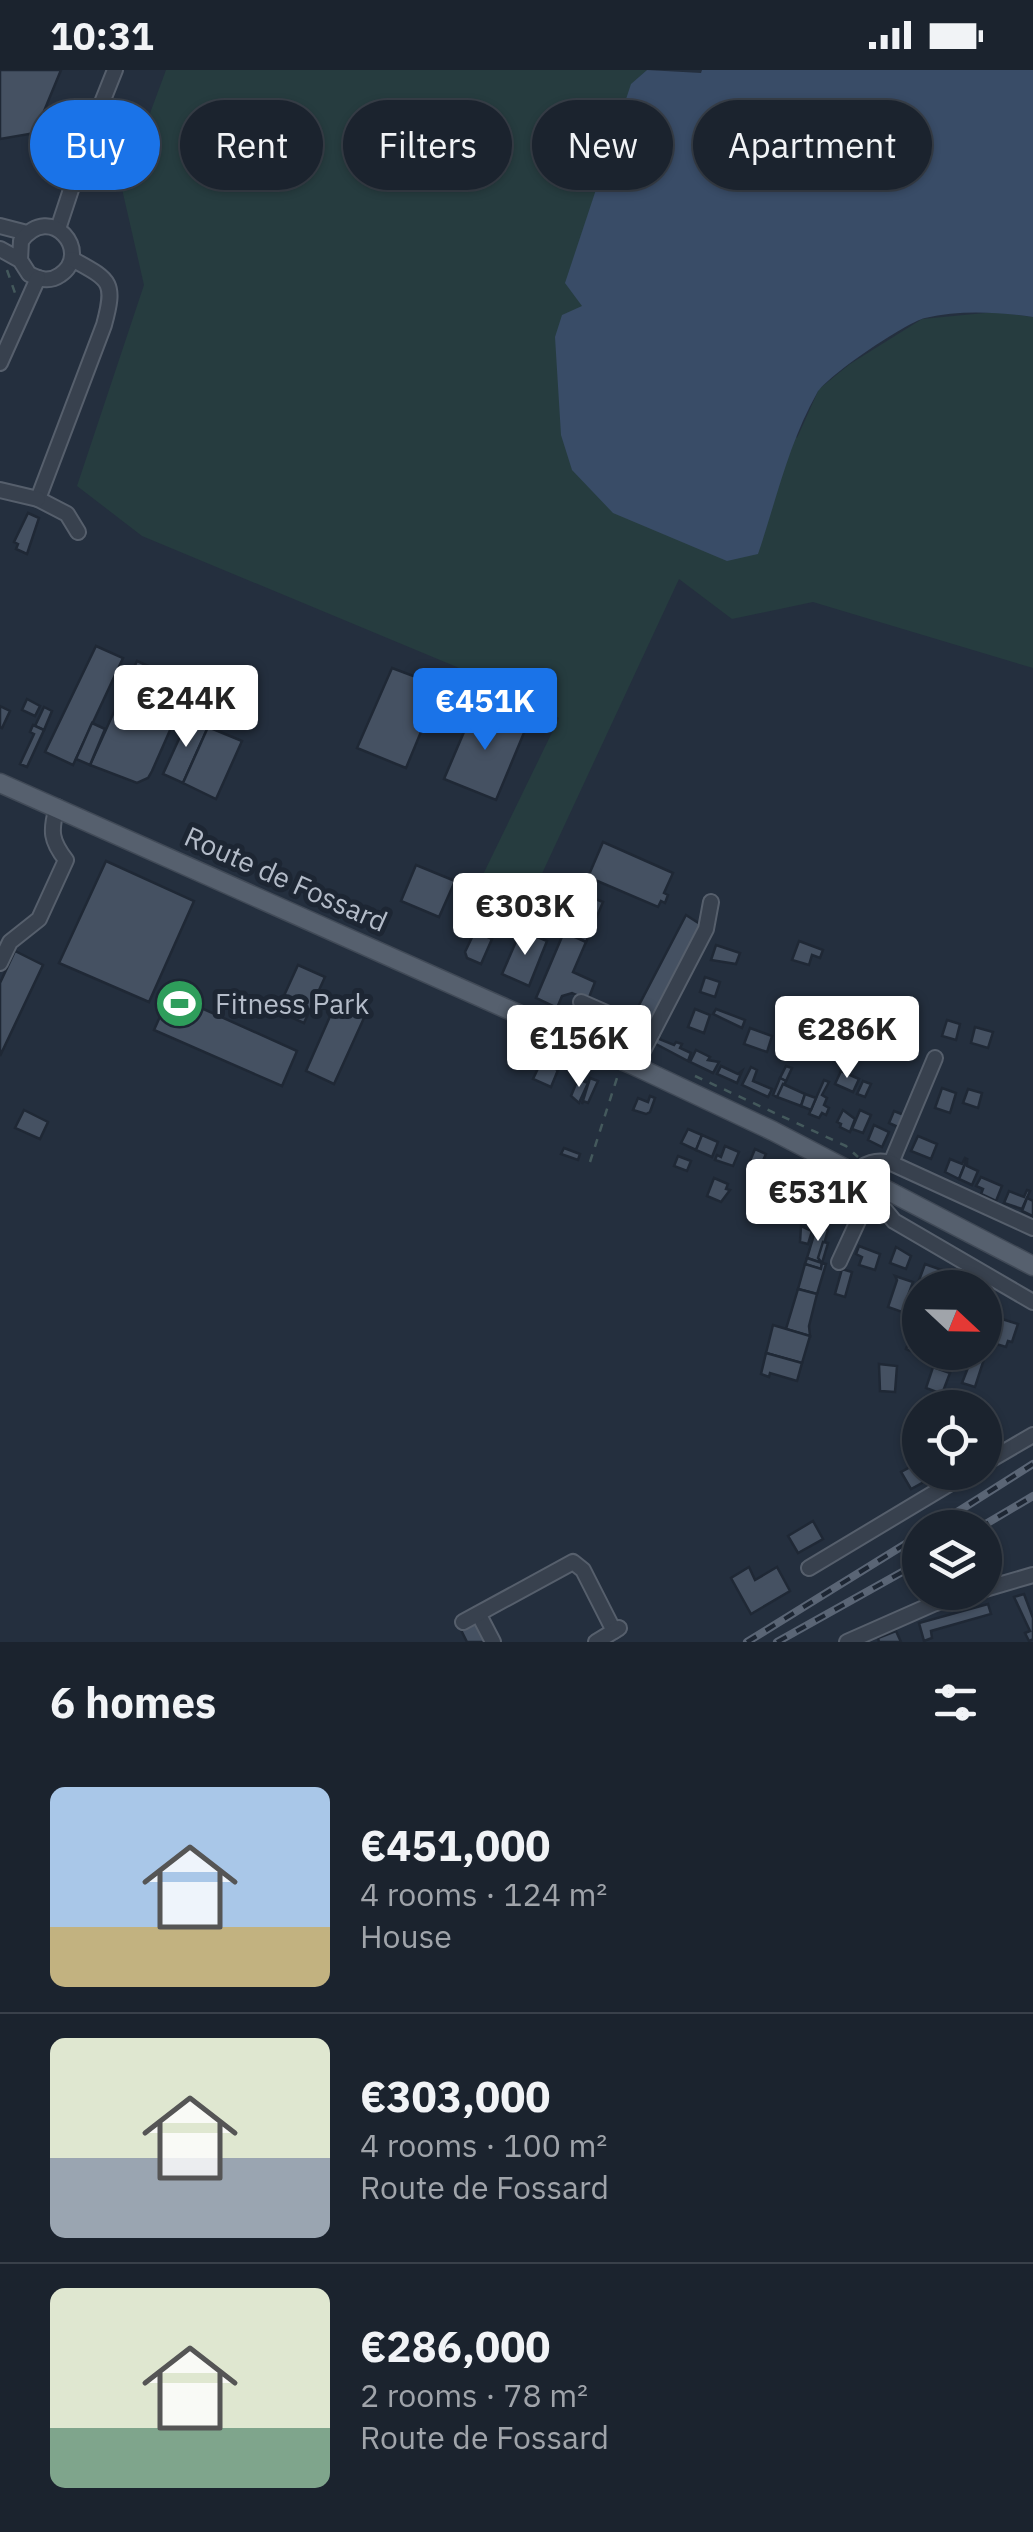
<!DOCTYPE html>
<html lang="en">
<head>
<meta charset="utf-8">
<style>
	:root { --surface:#1b232e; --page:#242b36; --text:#f1f3f6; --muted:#a0a4aa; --line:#39404a; --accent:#1a73e8 }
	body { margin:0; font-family:"IBM Plex Sans",sans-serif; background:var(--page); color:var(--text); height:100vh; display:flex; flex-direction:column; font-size:38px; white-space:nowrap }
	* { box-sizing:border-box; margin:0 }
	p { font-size:32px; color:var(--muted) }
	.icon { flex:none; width:55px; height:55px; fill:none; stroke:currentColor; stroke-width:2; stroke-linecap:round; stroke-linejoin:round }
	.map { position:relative; height:1572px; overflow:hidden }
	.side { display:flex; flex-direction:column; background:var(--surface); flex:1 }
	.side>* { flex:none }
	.hud { position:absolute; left:30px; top:30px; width:975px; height:90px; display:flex; gap:20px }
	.needle { width:65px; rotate:112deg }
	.fabs { position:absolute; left:902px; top:1200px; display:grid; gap:20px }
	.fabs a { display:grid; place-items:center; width:100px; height:100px; border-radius:50%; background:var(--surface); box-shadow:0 2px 8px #0004,0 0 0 2px var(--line); font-size:50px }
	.price { position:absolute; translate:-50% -85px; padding:0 22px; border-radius:10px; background:#fff; color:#222; font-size:32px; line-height:65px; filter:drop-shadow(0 2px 5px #0008) }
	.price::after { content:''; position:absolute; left:50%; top:60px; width:30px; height:22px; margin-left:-15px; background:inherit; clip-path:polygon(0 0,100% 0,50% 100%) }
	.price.active { background:var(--accent); color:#fff }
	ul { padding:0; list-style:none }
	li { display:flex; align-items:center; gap:30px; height:250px; padding:0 50px }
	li+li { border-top:2px solid var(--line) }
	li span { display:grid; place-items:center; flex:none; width:280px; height:200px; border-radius:15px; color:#555 }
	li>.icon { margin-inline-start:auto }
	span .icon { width:120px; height:120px; fill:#fffc; stroke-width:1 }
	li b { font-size:42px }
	h2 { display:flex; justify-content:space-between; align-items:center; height:120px; padding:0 50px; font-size:42px }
	.chip { padding:0 35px; border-radius:45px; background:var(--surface); box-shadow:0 2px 8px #0004,0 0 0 2px var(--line); font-size:35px; line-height:90px }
	.chip.active { background:var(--accent); color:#fff }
	.status { display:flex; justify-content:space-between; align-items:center; height:70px; padding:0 50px; background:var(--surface); direction:ltr }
	.status svg { height:28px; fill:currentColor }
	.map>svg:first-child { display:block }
	.green { fill:#263c3f }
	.water { fill:#394c67 }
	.building { fill:#455162; stroke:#1f2835; stroke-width:2.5 }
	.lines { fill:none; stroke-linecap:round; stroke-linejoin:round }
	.minor-casing { stroke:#565f6c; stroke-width:18 }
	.major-casing { stroke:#414a57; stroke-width:21 }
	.path { stroke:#44595c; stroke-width:2.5; stroke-dasharray:8 8; stroke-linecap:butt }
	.minor { stroke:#38414e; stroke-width:14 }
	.major { stroke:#56606e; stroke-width:18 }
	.rail-casing { stroke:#5a6575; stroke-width:8 }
	.rail { stroke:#1d2633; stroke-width:4; stroke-dasharray:11; stroke-linecap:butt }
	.labels { text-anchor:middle; stroke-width:10; stroke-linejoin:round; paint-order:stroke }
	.street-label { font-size:28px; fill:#b4bcc9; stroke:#1d2633 }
	.poi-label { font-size:28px; fill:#b4bcc9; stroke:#1d2633; text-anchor:start }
</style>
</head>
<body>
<div class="status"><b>10:31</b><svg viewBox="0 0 49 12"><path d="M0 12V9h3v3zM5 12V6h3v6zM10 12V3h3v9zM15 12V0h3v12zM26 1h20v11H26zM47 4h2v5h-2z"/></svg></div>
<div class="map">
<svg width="1033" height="1572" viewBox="0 0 1033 1572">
	<rect width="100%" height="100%" fill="#242f3e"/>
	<!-- green -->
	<path class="green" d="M166 0H647L631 15 797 368 819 319 850 294 922 249 995 242 1033 247V598L813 532 732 549 679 509 526 838 476 819 559 648 488 610 142 466 77 416 144 215 122 119Z"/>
	<!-- water -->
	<path class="water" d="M647 0 701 3 702 0H1033V247C998 242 959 240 925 248 905 253 827 306 817 323 789 372 776 431 758 484L727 491 613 443 572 400 561 365 555 267 562 245 582 236 565 213 631 14Z"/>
	<!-- building -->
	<g class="building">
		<path d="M0 0H61L35 63 0 69Z"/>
		<path d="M28 443 39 448 27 484 16 479 18 474 14 472Z"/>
		<path d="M96 576 123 588 73 695 45 682Z"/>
		<path d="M137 591 190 615 152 701 148 708 137 713 90 695Z"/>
		<path d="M392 598 440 616 406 698 357 678Z"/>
		<path d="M27 629 40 636 35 646 22 640Z"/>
		<path d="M0 636 10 641 2 658 0 657Z"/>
		<path d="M475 636 526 658 496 730 444 709Z"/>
		<path d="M44 637 52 641 44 660 35 656Z"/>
		<path d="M189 647 208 657 183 713 163 704Z"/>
		<path d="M92 653 105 659 90 695 76 689Z"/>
		<path d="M33 655 44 660 27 697 20 694 34 664 30 662Z"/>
		<path d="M208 657 242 671 216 729 183 713Z"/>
		<path d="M603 772 673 803 664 823 668 825 665 833 661 831 658 837 588 807Z"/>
		<path d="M106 791 194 831 149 932 59 893Z"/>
		<path d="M416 795 455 811 439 847 401 831Z"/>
		<path d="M581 823 603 832 586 872 564 862Z"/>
		<path d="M686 845 703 856 654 948 637 939Z"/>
		<path d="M521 860 547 871 529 916 502 904Z"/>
		<path d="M475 861 492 869 481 894 467 888 465 882Z"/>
		<path d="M564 862 586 872 573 902 595 912 588 930 572 923 562 926 557 938 536 928Z"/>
		<path d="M799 871 823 880 820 888 812 885 809 895 792 890Z"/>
		<path d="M716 875 740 883 736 894 711 890Z"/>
		<path d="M15 881 43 895 0 986V913Z"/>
		<path d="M298 895 325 907 304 953 277 941Z"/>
		<path d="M705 907 720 912 715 927 700 922Z"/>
		<path d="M170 924 297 981 282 1016 154 960Z"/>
		<path d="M335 935 364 948 334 1014 306 1001Z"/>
		<path d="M695 939 710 945 704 963 688 957Z"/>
		<path d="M716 939 745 950 742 958 713 944Z"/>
		<path d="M947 950 960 954 956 970 942 966Z"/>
		<path d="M975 957 993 962 988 978 971 973Z"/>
		<path d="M750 958 772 966 767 982 744 974Z"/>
		<path d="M659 965V969L674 975 676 972 682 974 680 978 691 983 688 991 654 973Z"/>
		<path d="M528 971 537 975 533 986 524 982Z"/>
		<path d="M696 980 710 987 708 990 719 992 713 1003 690 992Z"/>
		<path d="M541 992 558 1000 551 1017 533 1009Z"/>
		<path d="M721 996 738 1004 742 1001 737 1013 717 1004Z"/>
		<path d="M786 996 792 998 786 1011 780 1008Z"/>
		<path d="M751 997 757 1000 753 1011 772 1019 768 1027 742 1015Z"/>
		<path d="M841 1001 859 1009 853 1022 835 1014Z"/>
		<path d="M590 1008 598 1011 588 1033 583 1031 582 1034Z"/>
		<path d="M780 1008 786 1011 777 1027 773 1025Z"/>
		<path d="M578 1009 588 1013 579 1033 571 1026Z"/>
		<path d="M824 1010 829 1012 822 1025 827 1028 824 1035 829 1038 826 1045 822 1043 819 1048 809 1044Z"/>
		<path d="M863 1011 871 1014 865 1027 857 1024Z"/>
		<path d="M783 1014 805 1024 801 1036 777 1027Z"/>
		<path d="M942 1018 956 1023 950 1043 935 1038Z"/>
		<path d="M968 1019 982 1023 978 1038 963 1033Z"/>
		<path d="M805 1024 816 1028 811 1040 801 1036Z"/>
		<path d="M650 1026 655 1028 650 1042 646 1044 633 1040 638 1028 648 1032Z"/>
		<path d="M24 1040 48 1052 40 1069 15 1058Z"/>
		<path d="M843 1040 855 1049 850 1062 840 1057 841 1054 837 1052Z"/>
		<path d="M860 1040 871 1045 863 1063 852 1059Z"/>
		<path d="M894 1041 904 1045 898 1057 889 1053Z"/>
		<path d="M874 1055 889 1062 882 1077 868 1070Z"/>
		<path d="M688 1059 702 1065 696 1080 681 1073Z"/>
		<path d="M702 1065 718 1072 712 1087 696 1080Z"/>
		<path d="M918 1066 937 1074 931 1089 911 1081Z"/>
		<path d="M725 1076 739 1082 733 1096 715 1090 717 1085 721 1087Z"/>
		<path d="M564 1078 580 1084 578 1090 561 1084Z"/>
		<path d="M755 1079 766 1084 761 1095 750 1091Z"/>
		<path d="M678 1086 691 1091 687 1101 674 1096Z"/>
		<path d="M965 1088 967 1089 959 1109 945 1102 950 1089 962 1094Z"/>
		<path d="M967 1089V1096L978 1101 972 1115 959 1109Z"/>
		<path d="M772 1097 781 1101 774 1118 765 1114Z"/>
		<path d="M781 1101 790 1105 783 1122 774 1118Z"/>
		<path d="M981 1107 1002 1116 996 1131 981 1124 983 1119 976 1116Z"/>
		<path d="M714 1108 728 1114 726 1119 730 1120 721 1132 707 1126Z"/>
		<path d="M802 1111 819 1118 816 1124 824 1127 820 1137 795 1126Z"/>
		<path d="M1027 1120 1030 1121 1022 1139 1004 1133 1009 1121 1024 1127Z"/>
		<path d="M830 1124 858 1136 852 1150 823 1140Z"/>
		<path d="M1027 1128 1033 1131V1151V1146L1022 1141Z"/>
		<path d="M773 1133 785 1138 781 1148 769 1142Z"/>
		<path d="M817 1155 828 1160 819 1192 807 1188Z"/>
		<path d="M801 1156 812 1161 808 1174 800 1172Z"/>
		<path d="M823 1172 828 1173 822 1193 818 1188Z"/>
		<path d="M859 1176 880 1184 875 1200 859 1195 862 1187 856 1184Z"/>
		<path d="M896 1177 911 1186 906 1199 890 1193Z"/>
		<path d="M807 1188 822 1193 821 1199 805 1194Z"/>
		<path d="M822 1193 826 1194 817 1224 798 1219 805 1194 821 1199Z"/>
		<path d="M925 1194 950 1203 944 1218H920V1260L903 1254Z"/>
		<path d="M842 1199 852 1202 845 1227 835 1224Z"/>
		<path d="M895 1206 913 1212 902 1242 888 1237 897 1210Z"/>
		<path d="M798 1219 817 1224 809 1256 810 1266 786 1259Z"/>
		<path d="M1002 1249 1018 1254 1012 1272 1008 1271 1006 1277 996 1274Z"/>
		<path d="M773 1255 810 1266 802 1293 766 1283Z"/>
		<path d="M909 1271 919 1275 916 1283 906 1279Z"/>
		<path d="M974 1282 986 1283 975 1317 962 1313Z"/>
		<path d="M766 1283 802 1293 797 1311 770 1303 769 1307 761 1304Z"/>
		<path d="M879 1294 897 1296 895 1322 880 1321Z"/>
		<path d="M933 1297 950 1303 942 1324 926 1318Z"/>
		<path d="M916 1394 920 1396V1402H927L931 1408 911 1419 901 1402Z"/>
		<path d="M813 1451 823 1469 798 1483 788 1466Z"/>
		<path d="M749 1497 755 1510 777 1497 790 1521 751 1544 731 1508Z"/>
		<path d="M1024 1524 1033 1548V1569L1029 1571 1025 1563 1030 1561 1014 1527Z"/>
		<path d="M988 1534 991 1544 931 1561 932 1568 924 1571 919 1553Z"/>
		<path d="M476 1552 487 1572H467L461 1560Z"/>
		<path d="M896 1561 901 1572H879L878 1568Z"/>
	</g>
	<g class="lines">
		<defs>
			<g id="minor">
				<path d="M0 156 27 163"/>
				<path d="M58 159 89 65 115 0"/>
				<path d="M0 179 20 190 29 204C40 210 50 212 60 205 93 183 51 131 21 171L20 190"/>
				<path d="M72 189C110 210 116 211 104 255L38 429 67 444 78 462"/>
				<path d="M0 293 38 208"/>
				<path d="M0 420 38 429"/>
				<path d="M0 893 10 872 39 849 66 790C51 771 50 761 57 737"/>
				<path d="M581 932 652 963"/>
				<path d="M635 996 706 859 711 832"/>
				<path d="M891 1093 935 988"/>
				<path d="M855 1104C864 1093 877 1089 891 1093L1033 1158"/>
				<path d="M883 1119 880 1134 894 1151 1033 1232"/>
				<path d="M839 1192 875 1114"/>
				<path d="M985 1393 1033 1365"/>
				<path d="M809 1498 969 1402"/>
				<path d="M985 1519 1033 1505"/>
				<path d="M479 1545 493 1572"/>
				<path d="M463 1552 573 1492 583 1500 614 1561"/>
				<path d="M596 1572 619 1558"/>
				<path d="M847 1572 933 1534 971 1522"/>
			</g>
			<path id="major" d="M0 713 635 996 773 1061 1033 1196"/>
		</defs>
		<!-- minor casing -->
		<use href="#minor" class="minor-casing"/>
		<!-- major casing -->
		<use href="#major" class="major-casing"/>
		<!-- path -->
		<g class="path">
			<path d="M7 200 15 223"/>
			<path d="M339 848 347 846 367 858"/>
			<path d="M695 1006 846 1076 858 1087"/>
			<path d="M590 1092 617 1008"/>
		</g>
		<!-- minor -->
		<use href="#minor" class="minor"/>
		<!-- major -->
		<use href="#major" class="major"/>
		<defs>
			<g id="rail">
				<path d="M932 1458 1033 1394"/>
				<path d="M979 1458 1033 1426"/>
				<path d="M747 1572 920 1465"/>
				<path d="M777 1572 920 1492"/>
			</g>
		</defs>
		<!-- rail casing -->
		<use href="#rail" class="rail-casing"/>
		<!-- rail -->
		<use href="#rail" class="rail"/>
	</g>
	<!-- icons -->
	<defs>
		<symbol id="stadium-disc" viewBox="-11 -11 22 22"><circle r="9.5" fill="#2e9e5b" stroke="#1d2633"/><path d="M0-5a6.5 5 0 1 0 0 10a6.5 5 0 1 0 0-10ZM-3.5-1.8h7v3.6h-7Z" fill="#fff"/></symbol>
	</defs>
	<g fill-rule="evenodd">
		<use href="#stadium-disc" x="152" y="906" width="55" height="55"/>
	</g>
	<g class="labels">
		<!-- street labels -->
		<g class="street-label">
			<text transform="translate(286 809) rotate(24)" y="10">Route de Fossard</text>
		</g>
		<!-- poi labels -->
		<g class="poi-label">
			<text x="215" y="944">Fitness Park</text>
		</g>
	</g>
</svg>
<div class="fabs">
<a><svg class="needle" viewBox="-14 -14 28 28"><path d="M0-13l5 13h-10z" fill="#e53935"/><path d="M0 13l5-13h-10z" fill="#a0a4aa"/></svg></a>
<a><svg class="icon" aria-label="locate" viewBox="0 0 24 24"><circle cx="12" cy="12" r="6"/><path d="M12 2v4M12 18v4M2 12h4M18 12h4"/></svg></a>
<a><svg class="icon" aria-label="layers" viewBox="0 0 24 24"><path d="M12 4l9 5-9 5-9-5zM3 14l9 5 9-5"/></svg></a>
</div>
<b class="price" style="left:186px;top:680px">€244K</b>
<b class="price active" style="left:485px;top:683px">€451K</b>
<b class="price" style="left:525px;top:888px">€303K</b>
<b class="price" style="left:847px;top:1011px">€286K</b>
<b class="price" style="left:579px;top:1020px">€156K</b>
<b class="price" style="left:818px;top:1174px">€531K</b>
<div class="hud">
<a class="chip active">Buy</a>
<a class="chip">Rent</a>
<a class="chip">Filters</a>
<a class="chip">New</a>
<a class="chip">Apartment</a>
</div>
</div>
<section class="side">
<h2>6 homes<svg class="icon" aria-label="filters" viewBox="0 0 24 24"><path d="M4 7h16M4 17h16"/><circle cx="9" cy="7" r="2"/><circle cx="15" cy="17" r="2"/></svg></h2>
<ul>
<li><span style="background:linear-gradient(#a9c7e8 70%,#c2b280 0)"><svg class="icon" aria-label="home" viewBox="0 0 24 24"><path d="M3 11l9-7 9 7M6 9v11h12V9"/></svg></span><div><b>€451,000</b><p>4 rooms · 124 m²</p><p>House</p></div></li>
<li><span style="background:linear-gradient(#dfe7d0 60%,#9aa5b1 0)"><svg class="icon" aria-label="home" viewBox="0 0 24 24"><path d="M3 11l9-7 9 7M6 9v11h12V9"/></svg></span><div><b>€303,000</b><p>4 rooms · 100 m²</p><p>Route de Fossard</p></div></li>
<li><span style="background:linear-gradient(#dfe7d0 70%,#7fa58c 0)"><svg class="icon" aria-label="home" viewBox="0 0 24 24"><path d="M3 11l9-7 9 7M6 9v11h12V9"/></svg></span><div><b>€286,000</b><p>2 rooms · 78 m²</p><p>Route de Fossard</p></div></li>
</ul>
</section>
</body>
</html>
